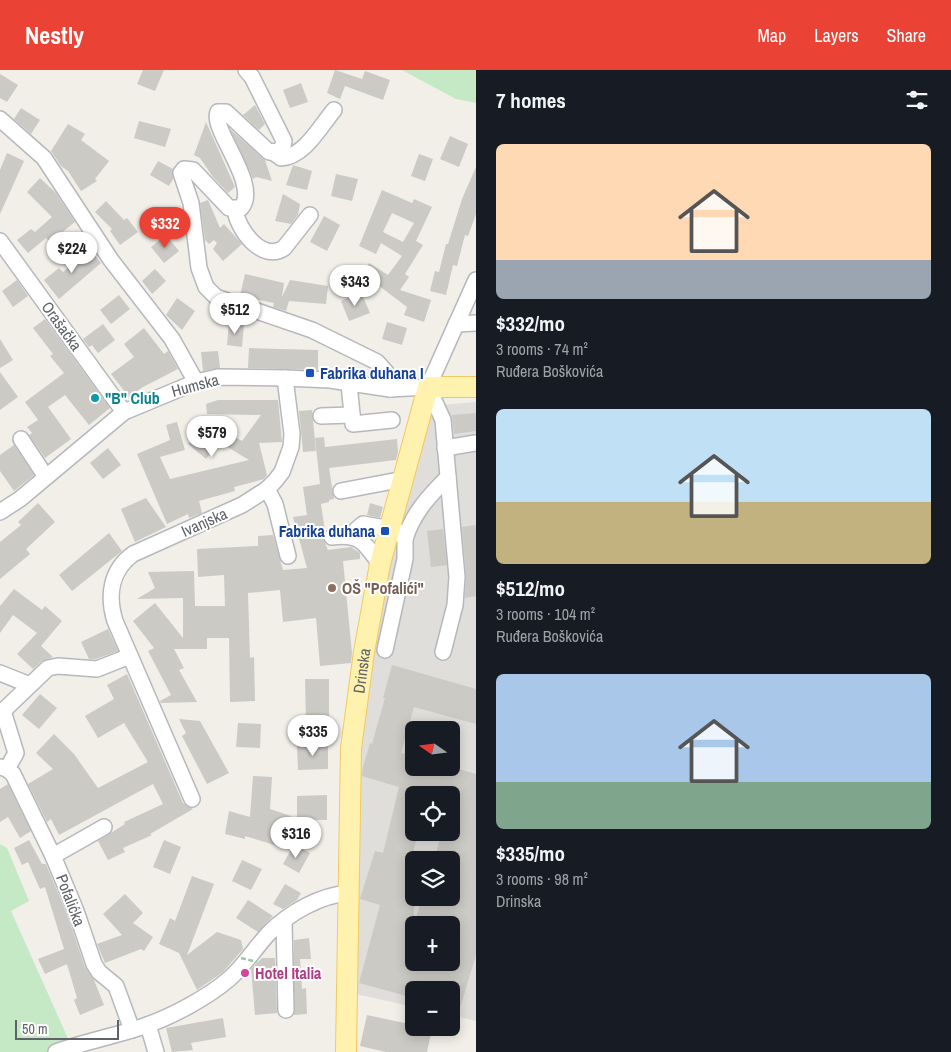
<!DOCTYPE html>
<html lang="en">
<head>
<meta charset="utf-8">
<style>
	:root { --surface:#171b24; --page:#242831; --text:#f1f3f6; --muted:#9ea1a6; --accent:#ea4335 }
	body { margin:0; font-family:"Archivo Narrow",sans-serif; background:var(--page); color:var(--text); height:100vh; display:flex; flex-direction:column; font-size:19px; white-space:nowrap }
	* { box-sizing:border-box; margin:0 }
	p { font-size:16px; color:var(--muted) }
	.icon { flex:none; width:28px; height:28px; fill:none; stroke:currentColor; stroke-width:2; stroke-linecap:round; stroke-linejoin:round }
	.map { position:relative; flex:1; overflow:hidden }
	.details { display:flex; flex-direction:column; background:var(--surface); width:475px }
	.details>* { flex:none }
	.needle { width:32px; rotate:284deg }
	.buttons { position:absolute; left:405px; top:651px; display:grid; gap:10px }
	.buttons a { display:grid; place-items:center; width:55px; height:55px; border-radius:8px; background:var(--surface); box-shadow:0 2px 12px #0003; font-size:25px }
	.scale { position:absolute; left:15px; bottom:12px; width:104px; box-sizing:border-box; padding-left:5px; border:2px solid #5f6368; border-top:0; font-size:14px; line-height:18px; white-space:nowrap; color:#5f6368; -webkit-text-stroke:4px #fff; paint-order:stroke }
	.price { position:absolute; translate:-50% -42px; padding:0 11px; border-radius:18px; background:#fff; color:#222; font-size:16px; line-height:32px; filter:drop-shadow(0 1px 2px #0008) }
	.price::after { content:''; position:absolute; left:50%; top:30px; width:15px; height:11px; margin-left:-8px; background:inherit; clip-path:polygon(0 0,100% 0,50% 100%) }
	.price.selected { background:var(--accent); color:#fff }
	ul { padding:0; list-style:none }
	li { display:grid; align-content:center; gap:10px; height:265px; padding:0 20px }
	li span { display:grid; place-items:center; height:155px; border-radius:8px; color:#555 }
	li>.icon { margin-inline-start:auto }
	span .icon { width:90px; height:90px; fill:#fffc; stroke-width:1 }
	li b { font-size:21px }
	h2 { display:flex; justify-content:space-between; align-items:center; height:60px; padding:0 20px; font-size:21px }
	header { display:flex; align-items:center; gap:30px; box-sizing:border-box; height:70px; padding:0 25px; background:var(--accent); color:#fff }
	header strong { font-size:24px }
	nav { display:flex; gap:28px; margin-inline-start:auto; font-size:18px }
	main { display:flex; flex:1; min-height:0 }
	.map>svg:first-child { display:block }
	.industrial { fill:#e0deda; fill-rule:evenodd }
	.green { fill:#c5e8c5 }
	.building { fill:#cccac5; fill-rule:evenodd }
	.lines { fill:none; stroke-linecap:round; stroke-linejoin:round }
	.minor-casing { stroke:#b5b8bc; stroke-width:18 }
	.major-casing { stroke:#f2c960; stroke-width:22 }
	.minor { stroke:#fff; stroke-width:15 }
	.major { stroke:#fff2af; stroke-width:20 }
	.path-bridge { stroke:#9cc7a9; stroke-width:2.5; stroke-dasharray:5 2.5; stroke-linecap:butt }
	.transit-dot { fill:#1a4fb4; stroke:#fff; stroke-width:2 }
	.culture-dot { fill:#0f9aa8; stroke:#fff; stroke-width:2 }
	.education-dot { fill:#8d6e63; stroke:#fff; stroke-width:2 }
	.hotel-dot { fill:#d1479c; stroke:#fff; stroke-width:2 }
	.labels { text-anchor:middle; stroke-width:4; stroke-linejoin:round; paint-order:stroke }
	.street-label { font-size:16px; fill:#5f6368; stroke:#fff }
	.transit-label { font-size:16px; font-weight:bold; fill:#164399; stroke:#fff; text-anchor:start }
	.culture-label { font-size:16px; font-weight:bold; fill:#0d838f; stroke:#fff; text-anchor:start }
	.education-label { font-size:16px; font-weight:bold; fill:#785e54; stroke:#fff; text-anchor:start }
	.hotel-label { font-size:16px; font-weight:bold; fill:#b23c85; stroke:#fff; text-anchor:start }
</style>
</head>
<body>
<header>
<strong>Nestly</strong>
<nav><a>Map</a><a>Layers</a><a>Share</a></nav>
</header>
<main>
<div class="map">
<svg width="476" height="982" viewBox="0 0 476 982">
	<rect width="100%" height="100%" fill="#f1efe8"/>
	<!-- industrial -->
	<path class="industrial" d="M476 332V951L451 945V920H414V937L347 922 364 582 428 336ZM414 660H451V698H414ZM414 725H451V762H414ZM414 790H451V828H414ZM414 855H451V892H414Z"/>
	<!-- green -->
	<g class="green">
		<path d="M402 0H476V33L456 29Z"/>
		<path d="M0 774 7 778 29 831 11 841 70 973 46 982H0Z"/>
	</g>
	<!-- building -->
	<g class="building">
		<path d="M143 0H164L155 21 137 14Z"/>
		<path d="M335 0 362 9 365 1 390 10 383 30 345 16 340 29 327 23Z"/>
		<path d="M0 4 18 15 7 32 0 28Z"/>
		<path d="M301 13 308 32 290 38 283 20Z"/>
		<path d="M255 35 265 54 259 60 243 45Z"/>
		<path d="M21 38 40 50 31 64 14 49Z"/>
		<path d="M139 51 171 59 165 77 134 68Z"/>
		<path d="M206 52 235 117 228 123 213 107 200 88 194 85Z"/>
		<path d="M68 54 85 64 81 70 109 91 95 109 97 111 81 121 68 101 61 96 51 81Z"/>
		<path d="M230 59 265 90 272 111 256 107 253 109Z"/>
		<path d="M450 66 468 74 459 97 440 89Z"/>
		<path d="M7 83 24 91 0 144V100Z"/>
		<path d="M419 84 433 89 425 111 411 106Z"/>
		<path d="M158 91 173 99V109L169 116 150 105Z"/>
		<path d="M293 95 312 101 307 120 286 115Z"/>
		<path d="M476 97V144L468 166 465 165 457 196 453 195 446 225 430 221 435 201 439 202 446 174H448L462 129Z"/>
		<path d="M336 104 358 109 352 131 331 126Z"/>
		<path d="M40 108 56 123 75 152 50 172 46 168 28 183 17 170 31 159 35 162 52 147 27 122Z"/>
		<path d="M382 120 412 133 414 129 432 137 416 171 423 175 405 204 409 207 400 220 431 230 424 252 404 245 407 237 374 212 372 215 360 208 369 193 388 205 402 186 381 173 376 184 359 176ZM392 143 414 153 403 172 383 162Z"/>
		<path d="M283 124 300 134 298 145 291 154 275 151Z"/>
		<path d="M208 130 220 158 224 154 242 174 223 191 213 179 217 173 214 170 209 174 205 170 200 133Z"/>
		<path d="M106 131 124 150 127 148 138 162 120 175 110 161 112 159 95 142Z"/>
		<path d="M181 138 185 163 176 167 166 144Z"/>
		<path d="M324 146 340 155 327 181 310 172Z"/>
		<path d="M166 165 179 181 164 193 151 177Z"/>
		<path d="M90 179 101 193 59 229 44 210 59 198 63 202Z"/>
		<path d="M155 199 166 211 152 224 142 211Z"/>
		<path d="M245 204 284 213 282 227 290 210 328 216 326 234 289 231 286 241 273 237 274 233 240 226Z"/>
		<path d="M17 210 28 226 13 237 2 221Z"/>
		<path d="M361 222 370 243 349 251 341 231Z"/>
		<path d="M119 225 130 239 111 254 100 240Z"/>
		<path d="M177 228 195 241 182 260 166 245Z"/>
		<path d="M45 249 110 338 89 355 65 325 48 337 71 369 45 388 29 365 32 363 27 357 38 350 25 332 64 303 50 286 53 284 33 258Z"/>
		<path d="M387 252 407 258 402 275 382 269Z"/>
		<path d="M229 253 244 255 242 277 227 275Z"/>
		<path d="M103 254 115 270 98 283 92 275 89 277 83 269Z"/>
		<path d="M144 258 164 284 168 281 178 299 143 317 129 327 111 304 134 287 124 274Z"/>
		<path d="M0 269 13 290 0 298Z"/>
		<path d="M249 278 318 280V300L248 298Z"/>
		<path d="M218 281 220 298 203 301 201 282Z"/>
		<path d="M0 302 18 327 0 340Z"/>
		<path d="M218 330H278L282 372 259 373 267 405 264 409 234 417 235 421 199 431 202 443 189 448 188 444 167 454 137 384 170 370 166 355 177 352 185 380 160 387 170 409 249 390 219 372 206 389 188 374 209 348 211 352 242 371 261 345 207 344 206 334Z"/>
		<path d="M312 340 316 381 303 382 299 341Z"/>
		<path d="M476 343V361L454 364 452 345Z"/>
		<path d="M324 367 325 377 397 369 398 382 396 390 329 398 334 429 329 430V432L321 434 325 461 323 468 328 480 351 477 360 483V489L343 491 352 583 351 593 320 596 316 548 283 552 280 520 248 523 250 588 254 587 255 631 230 632 229 568H207V579H174L184 598 179 600 197 632 161 633 160 631 171 625 148 581 154 578 133 551 155 533 183 568V528L137 529 155 518 148 502 194 501 195 536H225L224 505 198 507 197 479 258 476V466L273 465 283 500 307 498 293 447 307 445 303 417 320 414 315 368Z"/>
		<path d="M14 375 34 405 14 421 0 401V385Z"/>
		<path d="M108 378 121 395 103 409 90 393Z"/>
		<path d="M146 428 166 457 135 472 121 439Z"/>
		<path d="M38 433 55 452 26 479 30 484 0 509V472L21 455 18 452Z"/>
		<path d="M370 433 383 437 380 448 367 445Z"/>
		<path d="M476 455V526L465 528 466 506 462 457Z"/>
		<path d="M443 459 447 495 431 497 427 461Z"/>
		<path d="M109 463 122 481 72 521 59 505Z"/>
		<path d="M14 519 42 540 45 536 62 551 41 576 53 587 42 591 33 599 17 584 37 563 13 545 0 563V536Z"/>
		<path d="M108 559 118 581 96 589H89L81 572Z"/>
		<path d="M392 595 476 619V654L414 637 401 683 414 686V698H455L476 704V885L454 958H451V920H414V928L359 913 380 835 360 829 375 781 383 783 399 717 362 706 363 697 370 673 372 674 385 628H383ZM414 725H451V762H442L434 790H451V828H422L414 855H451V892H414V792H411L418 762H414Z"/>
		<path d="M127 604 183 733 193 739 150 764 152 765 123 778 125 782 108 790 98 771 125 754 124 752 163 734 153 714 59 765 51 749 47 752 28 714 53 699 36 683 54 664 74 684 98 718 148 692 124 653 98 668 85 646 114 629 107 615Z"/>
		<path d="M305 609H329V653H306Z"/>
		<path d="M40 624 57 638 39 659 22 645Z"/>
		<path d="M179 649 200 651 229 703 207 714 182 666 186 663Z"/>
		<path d="M238 653 261 654 260 678 236 677Z"/>
		<path d="M328 675V699L298 700 297 676Z"/>
		<path d="M253 706 272 707 270 739 291 746 281 777 245 766V769L225 764 229 741 250 747Z"/>
		<path d="M8 714 31 761 20 768 8 747 0 752V719Z"/>
		<path d="M327 725V750H297V726Z"/>
		<path d="M29 770 42 794H46L67 844 85 897 94 910 104 935 80 945 74 930 77 928 67 894 45 904 38 889 64 879 45 817 40 819 28 792 22 795 14 778Z"/>
		<path d="M164 770 181 777 170 804 153 797Z"/>
		<path d="M294 774 310 783 299 803 283 794Z"/>
		<path d="M242 790 262 799 251 820 232 811Z"/>
		<path d="M192 806 214 814 187 885 217 862 241 870 243 879 223 902 197 920 179 883 159 874 170 848 175 851Z"/>
		<path d="M285 814 301 823 297 830 283 839 273 834Z"/>
		<path d="M125 824 143 843 133 853 153 867 144 881 141 879 105 893 97 874 122 865 103 844Z"/>
		<path d="M248 830 273 846 258 862 236 848Z"/>
		<path d="M309 868 311 889H300L302 919 306 918 307 944 294 945V870Z"/>
		<path d="M262 888H275L277 943 255 945 251 899Z"/>
		<path d="M367 945 414 955V958L432 959 427 982H386L360 976Z"/>
		<path d="M223 948 226 967 191 973 193 980 172 982 166 958Z"/>
	</g>
	<g class="lines">
		<defs>
			<g id="minor">
				<path d="M246 0 252 7 284 71 283 76 279 81 269 82 226 42H218C210 59 261 115 241 138H229L193 100 184 99 181 103 191 133 199 198 206 217 216 227 312 260 377 292 386 302 390 319"/>
				<path d="M0 49 44 88 111 190 172 269 196 312"/>
				<path d="M274 83 281 88C304 87 320 57 334 40"/>
				<path d="M235 139C237 159 262 193 284 178L310 145"/>
				<path d="M0 171 124 342"/>
				<path d="M456 254 476 253"/>
				<path d="M349 314 353 354 392 350"/>
				<path d="M428 317 443 350 457 507 455 535 443 582"/>
				<path d="M428 317 476 210"/>
				<path d="M321 346 352 345"/>
				<path d="M21 369 46 407"/>
				<path d="M445 378 476 373"/>
				<path d="M267 419 275 434 288 486"/>
				<path d="M341 421 404 409"/>
				<path d="M0 442 20 429 124 342 196 312 218 307 285 308 330 310 390 319 428 317"/>
				<path d="M332 467C361 463 365 474 380 494"/>
				<path d="M355 467 356 460 363 454 396 460 405 469V489L385 580"/>
				<path d="M405 469C413 443 429 426 448 407"/>
				<path d="M0 603 30 615"/>
				<path d="M0 697 7 699 13 704 53 786 76 841 94 894 99 902 116 916 132 960"/>
				<path d="M7 699 16 683 3 641 48 598 58 596 97 599 130 586"/>
				<path d="M192 729 115 551C107 525 111 500 133 484L242 435 267 419 275 411 282 402 291 377 292 364 285 308"/>
				<path d="M53 786 104 757"/>
				<path d="M284 852 286 940"/>
				<path d="M148 955 156 982"/>
				<path d="M56 982C86 971 117 966 147 955 173 946 208 927 229 909 244 896 255 878 269 863 289 843 320 825 349 823"/>
			</g>
			<g id="major">
				<path id="s1" d="M346 982 351 678 364 582 380 494 428 317H476"/>
			</g>
		</defs>
		<!-- minor casing -->
		<use href="#minor" class="minor-casing"/>
		<!-- major casing -->
		<use href="#major" class="major-casing"/>
		<!-- minor -->
		<use href="#minor" class="minor"/>
		<!-- major -->
		<use href="#major" class="major"/>
		<!-- path-bridge -->
		<path class="path-bridge" d="M241 888 257 892"/>
	</g>
	<!-- markers -->
	<g class="transit-dot">
		<rect x="305" y="298" width="10" height="10" rx="2.5"/>
		<rect x="380" y="456" width="10" height="10" rx="2.5"/>
	</g>
	<circle class="culture-dot" cx="95" cy="328" r="5"/>
	<circle class="education-dot" cx="332" cy="518" r="5"/>
	<circle class="hotel-dot" cx="245" cy="903" r="5"/>
	<g class="labels">
		<!-- street labels -->
		<g class="street-label">
			<text transform="translate(62 256) rotate(54)" y="6">Orašačka</text>
			<text transform="translate(195 315) rotate(-15)" y="6">Humska</text>
			<text transform="translate(204 452) rotate(-24)" y="6">Ivanjska</text>
			<text dy="6" stroke="none"><textPath href="#s1" startOffset="382">Drinska</textPath></text>
			<text transform="translate(71 830) rotate(69)" y="6">Pofalićka</text>
		</g>
		<!-- transit labels -->
		<g class="transit-label">
			<text x="320" y="309">Fabrika duhana I</text>
			<text x="375" y="467" text-anchor="end">Fabrika duhana</text>
		</g>
		<!-- culture labels -->
		<g class="culture-label">
			<text x="105" y="334">"B" Club</text>
		</g>
		<!-- education labels -->
		<g class="education-label">
			<text x="342" y="524">OŠ "Pofalići"</text>
		</g>
		<!-- hotel labels -->
		<g class="hotel-label">
			<text x="255" y="909">Hotel Italia</text>
		</g>
	</g>
</svg>
<div class="buttons">
<a><svg class="needle" viewBox="-14 -14 28 28"><path d="M0-13l5 13h-10z" fill="#e53935"/><path d="M0 13l5-13h-10z" fill="#9ea1a6"/></svg></a>
<a><svg class="icon" aria-label="locate" viewBox="0 0 24 24"><circle cx="12" cy="12" r="6"/><path d="M12 2v4M12 18v4M2 12h4M18 12h4"/></svg></a>
<a><svg class="icon" aria-label="layers" viewBox="0 0 24 24"><path d="M12 4l9 5-9 5-9-5zM3 14l9 5 9-5"/></svg></a>
<a>+</a>
<a>−</a>
</div>
<div class="scale">50 m</div>
<b class="price selected" style="left:165px;top:179px">$332</b>
<b class="price" style="left:72px;top:204px">$224</b>
<b class="price" style="left:355px;top:237px">$343</b>
<b class="price" style="left:235px;top:265px">$512</b>
<b class="price" style="left:212px;top:388px">$579</b>
<b class="price" style="left:313px;top:687px">$335</b>
<b class="price" style="left:296px;top:789px">$316</b>
</div>
<section class="details">
<h2>7 homes<svg class="icon" aria-label="filters" viewBox="0 0 24 24"><path d="M4 7h16M4 17h16"/><circle cx="9" cy="7" r="2"/><circle cx="15" cy="17" r="2"/></svg></h2>
<ul>
<li><span style="background:linear-gradient(#ffd9b3 75%,#9aa5b1 0)"><svg class="icon" aria-label="home" viewBox="0 0 24 24"><path d="M3 11l9-7 9 7M6 9v11h12V9"/></svg></span><div><b>$332/mo</b><p>3 rooms · 74 m²</p><p>Ruđera Boškovića</p></div></li>
<li><span style="background:linear-gradient(#bfe0f5 60%,#c2b280 0)"><svg class="icon" aria-label="home" viewBox="0 0 24 24"><path d="M3 11l9-7 9 7M6 9v11h12V9"/></svg></span><div><b>$512/mo</b><p>3 rooms · 104 m²</p><p>Ruđera Boškovića</p></div></li>
<li><span style="background:linear-gradient(#a9c7e8 70%,#7fa58c 0)"><svg class="icon" aria-label="home" viewBox="0 0 24 24"><path d="M3 11l9-7 9 7M6 9v11h12V9"/></svg></span><div><b>$335/mo</b><p>3 rooms · 98 m²</p><p>Drinska</p></div></li>
</ul>
</section>
</main>
</body>
</html>
